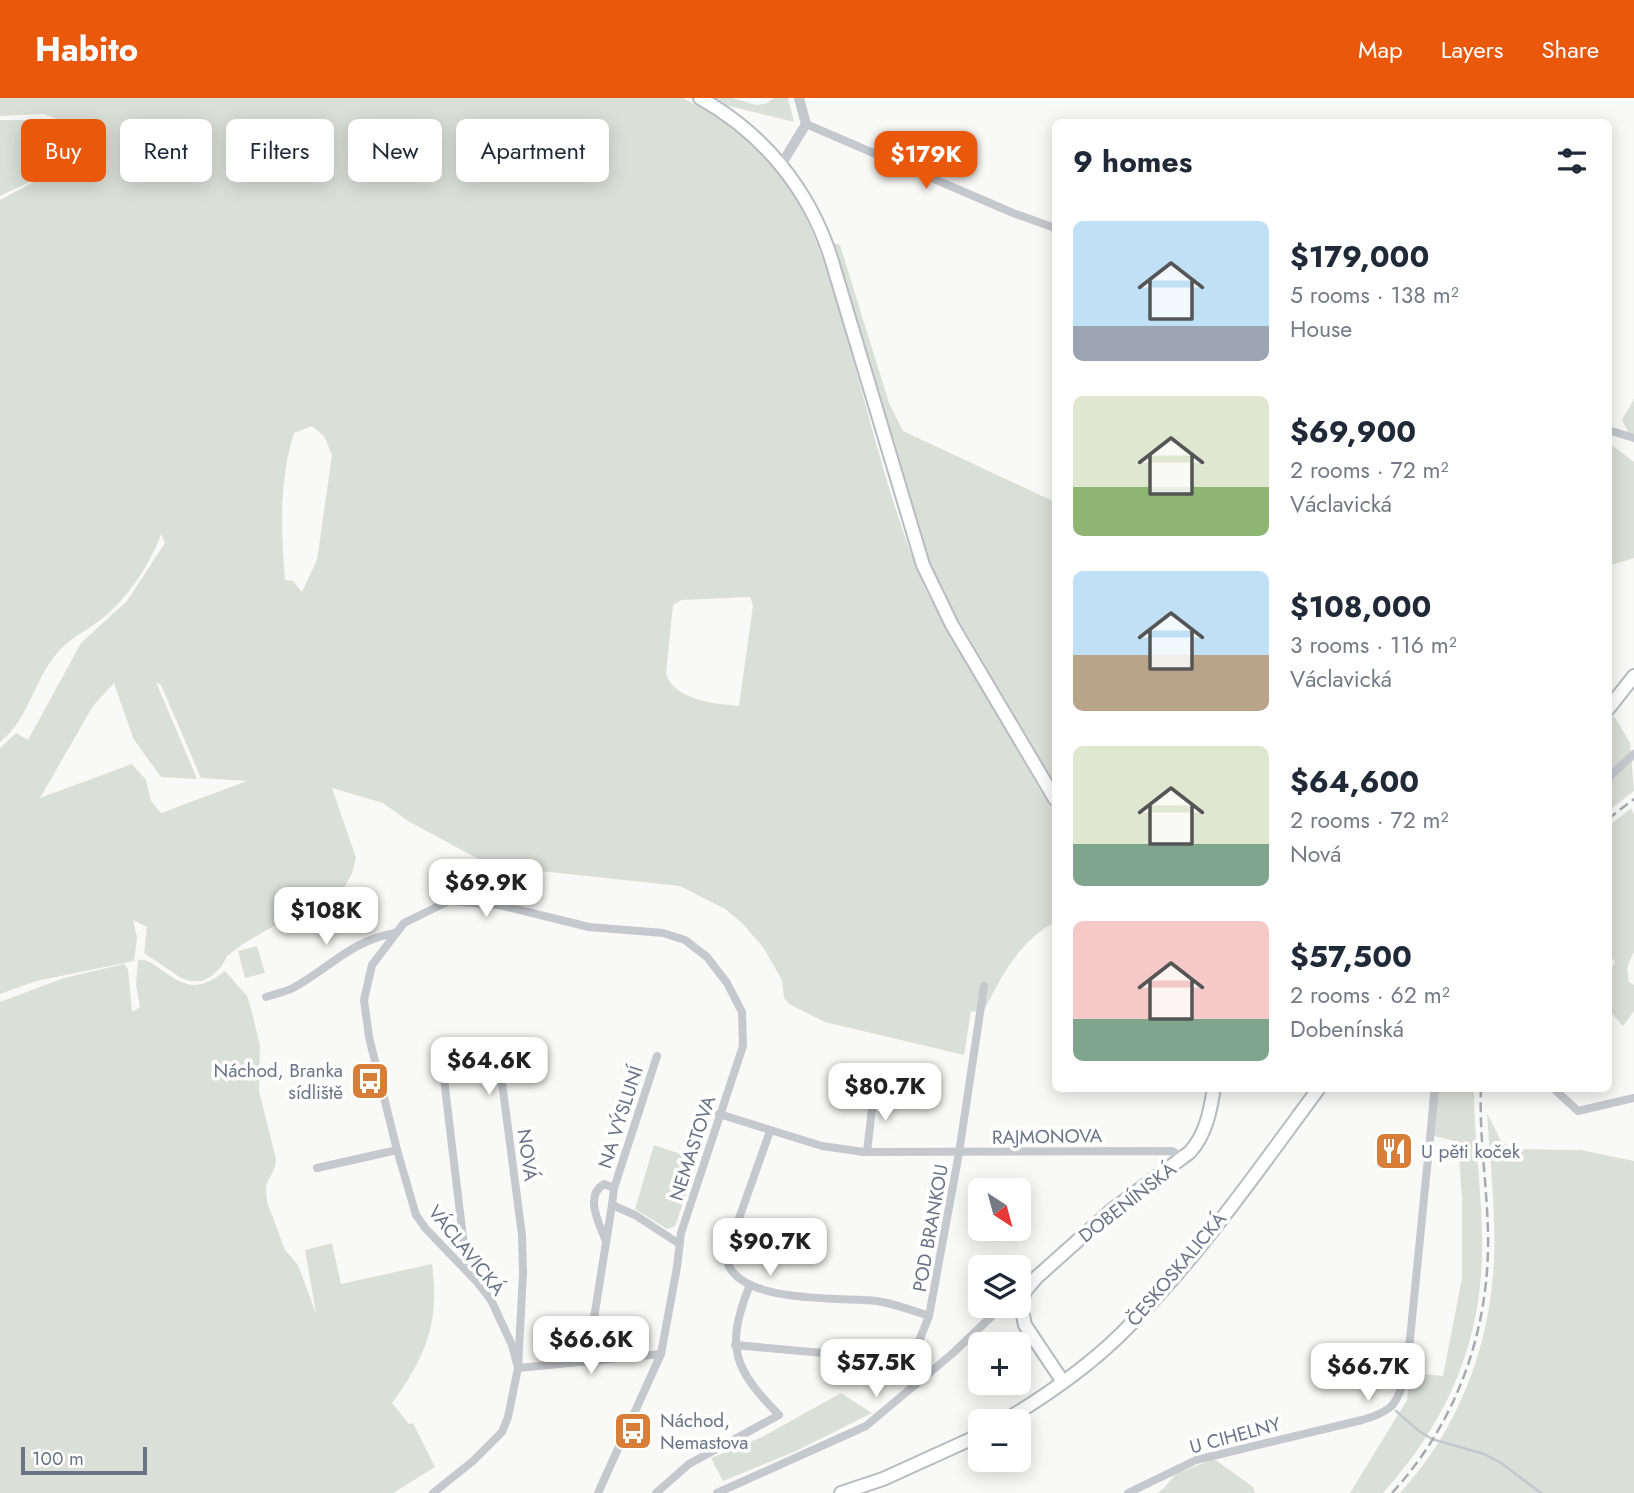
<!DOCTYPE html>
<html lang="en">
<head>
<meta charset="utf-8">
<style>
	:root { --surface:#fff; --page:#f6f6f7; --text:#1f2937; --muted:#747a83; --accent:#ea580c }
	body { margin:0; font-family:Jost,sans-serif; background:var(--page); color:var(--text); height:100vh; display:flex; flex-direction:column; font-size:26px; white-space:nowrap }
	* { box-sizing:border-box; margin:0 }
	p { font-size:23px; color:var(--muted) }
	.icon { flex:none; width:38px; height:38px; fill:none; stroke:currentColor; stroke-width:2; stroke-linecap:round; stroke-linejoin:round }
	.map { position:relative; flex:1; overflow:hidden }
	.drawer { position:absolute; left:1052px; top:21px; width:560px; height:973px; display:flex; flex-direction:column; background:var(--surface); border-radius:10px; box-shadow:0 4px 18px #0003 }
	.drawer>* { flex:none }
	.banner { position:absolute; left:21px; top:21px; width:665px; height:63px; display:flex; gap:14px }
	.needle { width:46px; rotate:144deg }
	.tools { position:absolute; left:968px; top:1080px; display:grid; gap:14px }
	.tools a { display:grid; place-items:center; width:63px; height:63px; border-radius:10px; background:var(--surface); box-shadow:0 4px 18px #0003; font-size:35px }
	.scale { position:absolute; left:21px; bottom:18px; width:126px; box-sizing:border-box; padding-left:7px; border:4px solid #6a7486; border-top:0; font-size:19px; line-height:24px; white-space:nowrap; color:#6a7486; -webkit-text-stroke:5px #fff; paint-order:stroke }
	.price { position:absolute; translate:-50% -60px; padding:0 16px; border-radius:14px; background:#fff; color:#222; font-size:23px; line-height:46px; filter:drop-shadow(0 2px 4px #0008) }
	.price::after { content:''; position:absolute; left:50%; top:42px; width:21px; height:16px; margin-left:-10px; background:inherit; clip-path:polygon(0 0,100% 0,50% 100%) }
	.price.on { background:var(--accent); color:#fff }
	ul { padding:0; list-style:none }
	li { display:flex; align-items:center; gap:21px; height:175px; padding:0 21px }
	li span { display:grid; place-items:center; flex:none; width:196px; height:140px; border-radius:10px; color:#555 }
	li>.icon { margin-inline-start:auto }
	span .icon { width:84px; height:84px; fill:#fffc; stroke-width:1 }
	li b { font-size:30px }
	h2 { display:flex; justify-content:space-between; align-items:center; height:84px; padding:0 21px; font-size:30px }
	.pill { padding:0 24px; border-radius:10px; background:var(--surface); box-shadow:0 4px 18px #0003; font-size:24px; line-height:63px }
	.pill.on { background:var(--accent); color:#fff }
	header { display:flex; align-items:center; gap:42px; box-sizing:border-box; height:98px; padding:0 35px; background:var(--accent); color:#fff }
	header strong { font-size:33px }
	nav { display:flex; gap:38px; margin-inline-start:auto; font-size:24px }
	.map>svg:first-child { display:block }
	.green { fill:#dae0d8; fill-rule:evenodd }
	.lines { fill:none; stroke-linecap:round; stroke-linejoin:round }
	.stream { stroke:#c1c8ce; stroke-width:2.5 }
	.primary-casing { stroke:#b8bbc0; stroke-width:16 }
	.minor { stroke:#c5c8cc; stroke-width:8 }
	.tertiary { stroke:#c5c8cc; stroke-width:10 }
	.primary { stroke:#fff; stroke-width:12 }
	.rail { stroke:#a6aab1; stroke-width:2.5; stroke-dasharray:10 5; stroke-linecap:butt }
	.labels { text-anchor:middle; stroke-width:7; stroke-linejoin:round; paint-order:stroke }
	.poi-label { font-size:19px; fill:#6a7486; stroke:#fff; text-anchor:start }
	.street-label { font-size:19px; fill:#6a7486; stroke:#fff }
</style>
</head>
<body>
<header>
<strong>Habito</strong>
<nav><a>Map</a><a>Layers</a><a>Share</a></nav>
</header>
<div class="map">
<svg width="1634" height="1395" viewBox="0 0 1634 1395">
	<rect width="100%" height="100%" fill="#f9f9f7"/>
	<!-- green -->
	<g class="green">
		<path d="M0 0H683C718 18 750 40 775 71 814 119 829 178 846 236 871 323 891 413 927 495L1040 692 1055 714V824C1019 843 1000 880 983 915L971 913 964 957 825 924 789 906 784 900 782 882 763 849 742 825 725 811 680 788 503 769 482 763 408 723 383 705 332 690 356 760 352 775 341 796 277 826 243 846 227 858 221 869 213 877 203 883H190L181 880 144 855 147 829 133 822 137 840 134 863 36 883 0 896V650L16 635 28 642 81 545 127 503 165 445 161 436C152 463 127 501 104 519 89 532 70 539 57 555 34 582 29 621 0 644V102L69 65 0 98V22H27L70 26 44 16 0 18ZM312 328 324 338 332 357 317 462 302 494 293 483 285 482C281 435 279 381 294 335ZM750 499 753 507 739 608C715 606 673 602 666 575L673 507 682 502ZM156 584 161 587 201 680 247 683 161 715 151 703 146 682 132 666 40 700 93 608 114 585 133 640 161 679 197 681Z"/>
		<path d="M715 0H732L756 7 765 6 774 0H788L794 24 729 8Z"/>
		<path d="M834 145 840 147 889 305 903 333 1055 404V687L948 504 930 465Z"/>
		<path d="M1634 301V345L1622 322Z"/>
		<path d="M1608 344 1634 364V460L1608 468Z"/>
		<path d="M1614 618 1630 645 1634 693 1608 713V626Z"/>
		<path d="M1631 710 1634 717V853L1627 870 1629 884 1634 887V913L1623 928 1608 911V877L1615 864 1608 853V729Z"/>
		<path d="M257 848 265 875 245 880 238 853Z"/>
		<path d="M138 862C147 861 151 865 159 870 186 890 198 894 225 873L247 898 250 907 260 947 259 993 276 1061 275 1069 266 1087 267 1104 285 1152 298 1167 316 1215 305 1152 332 1145 341 1186 432 1166C440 1224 426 1259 392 1305L409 1326 413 1325 435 1369 393 1395H0V904L64 880 124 866 128 871 132 914 140 909 136 887Z"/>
		<path d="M1430 991H1474C1474 1038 1481 1086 1482 1134 1485 1237 1451 1319 1383 1395H1350L1407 1302 1410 1275 1443 1278 1462 1180V1102L1458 1044 1427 1036Z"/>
		<path d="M1487 1015 1501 1043 1512 1051 1581 1052 1634 1063V1395H1400C1459 1331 1491 1246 1494 1160 1496 1112 1490 1063 1487 1015Z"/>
		<path d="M654 1047 698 1062 675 1128 667 1131 635 1111Z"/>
		<path d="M841 1295 872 1315 796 1353 723 1383 711 1360 762 1339Z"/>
		<path d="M1214 1361 1253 1389 1255 1395H1157L1163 1391 1177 1375Z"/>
	</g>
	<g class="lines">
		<!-- stream -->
		<path class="stream" d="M1396 1313 1419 1333 1432 1341 1484 1356 1501 1365 1541 1395"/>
		<defs>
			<g id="primary">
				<path d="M700 0C763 35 809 91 831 160L923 467 952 527 1055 701"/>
				<path d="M1608 611 1634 578"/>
				<path d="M1063 1284 1025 1227 1021 1208 1025 1193 1037 1179 1112 1112 1190 1054C1206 1036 1210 1014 1214 990"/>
				<path d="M1004 1323C1044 1299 1085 1271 1119 1238 1195 1164 1256 1075 1319 990"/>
				<path d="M841 1395 883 1381 980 1337"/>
			</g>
		</defs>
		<!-- primary casing -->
		<use href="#primary" class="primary-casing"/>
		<!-- minor -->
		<g class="minor">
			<path d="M806 26 1013 115 1055 130"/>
			<path d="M1608 332 1634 340"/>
			<path d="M1608 680 1634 656"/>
			<path d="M266 899C275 896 285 894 293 890 330 870 350 843 395 835"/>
			<path d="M1553 990 1578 1013 1634 1000"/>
			<path d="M719 1016 822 1048 864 1054 1172 1053 1184 1060"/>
			<path d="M770 1033 726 1157C730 1207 840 1199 877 1203 895 1206 912 1212 929 1218"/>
			<path d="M867 1054 874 993"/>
			<path d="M317 1070 397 1052"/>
			<path d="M614 1090 657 958"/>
			<path d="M612 1107 635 1117 678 1145"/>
			<path d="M735 1247 845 1257 906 1276"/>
			<path d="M587 1264 612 1107 614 1090 604 1086C584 1098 599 1125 605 1141"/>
			<path d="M518 1270 512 1247 491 1202 478 1185 426 1131 416 1117 397 1052 369 939 364 902 372 867 404 825 449 803 499 807 589 829 663 835 685 842 707 859 727 885 742 914 743 948 681 1135 677 1169 661 1256 598 1395"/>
			<path d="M518 1270 661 1256"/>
			<path d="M915 1287 906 1276 929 1218 959 1055 984 888"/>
			<path d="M433 1395 473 1363 502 1334 508 1319 518 1270 523 1176 522 1137 501 977C492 957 477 951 456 944L447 947 441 956 467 1173"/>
			<path d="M656 1395 689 1366 779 1317C734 1271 725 1250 749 1189"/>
			<path d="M717 1395 866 1328 953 1255 993 1217 1006 1210 1021 1208"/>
			<path d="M1128 1395 1196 1362 1362 1322C1397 1312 1397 1304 1407 1271L1435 990"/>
		</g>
		<!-- tertiary -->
		<path class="tertiary" d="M781 67 806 26 799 0"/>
		<!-- primary -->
		<use href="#primary" class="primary"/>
		<!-- rail -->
		<g class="rail">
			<path d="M1608 721 1634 701"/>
			<path d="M1392 1395C1457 1324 1490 1232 1488 1135 1487 1087 1479 1039 1481 990"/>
		</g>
	</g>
	<!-- icons -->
	<defs>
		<symbol id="bus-square" viewBox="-11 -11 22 22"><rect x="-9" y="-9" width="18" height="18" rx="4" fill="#d77e38" stroke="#fff"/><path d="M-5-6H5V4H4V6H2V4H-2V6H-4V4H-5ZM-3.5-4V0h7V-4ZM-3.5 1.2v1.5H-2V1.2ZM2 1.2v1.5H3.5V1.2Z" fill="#fff"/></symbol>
		<symbol id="restaurant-square" viewBox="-11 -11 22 22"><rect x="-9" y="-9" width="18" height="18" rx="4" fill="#d77e38" stroke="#fff"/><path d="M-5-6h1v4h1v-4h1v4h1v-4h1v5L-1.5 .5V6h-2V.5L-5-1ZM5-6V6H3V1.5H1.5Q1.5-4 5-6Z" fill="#fff"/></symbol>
	</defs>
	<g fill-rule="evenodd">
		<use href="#bus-square" x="348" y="961" width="44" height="44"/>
		<use href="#restaurant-square" x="1372" y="1031" width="44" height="44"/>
		<use href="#bus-square" x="611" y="1311" width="44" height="44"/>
	</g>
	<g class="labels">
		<!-- poi labels -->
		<g class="poi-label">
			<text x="343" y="979" text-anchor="end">Náchod, Branka<tspan x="343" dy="22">sídliště</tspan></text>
			<text x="1421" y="1060">U pěti koček</text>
			<text x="660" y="1329">Náchod,<tspan x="660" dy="22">Nemastova</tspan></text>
		</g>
		<!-- street labels -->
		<g class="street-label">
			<text transform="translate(620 1019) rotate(-72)" y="7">NA VÝSLUNÍ</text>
			<text transform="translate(1047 1038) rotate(-1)" y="7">RAJMONOVA</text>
			<text transform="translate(692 1050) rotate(-72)" y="7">NEMASTOVA</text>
			<text transform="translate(528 1057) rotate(82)" y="7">NOVÁ</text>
			<text transform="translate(1127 1104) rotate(-38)" y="7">DOBENÍNSKÁ</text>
			<text transform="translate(930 1130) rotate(-80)" y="7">POD BRANKOU</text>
			<text transform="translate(467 1152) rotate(51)" y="7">VÁCLAVICKÁ</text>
			<text transform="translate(1176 1171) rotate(-50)" y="7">ČESKOSKALICKÁ</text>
			<text transform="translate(1235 1337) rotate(-15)" y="7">U CIHELNY</text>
		</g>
	</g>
</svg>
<div class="tools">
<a><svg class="needle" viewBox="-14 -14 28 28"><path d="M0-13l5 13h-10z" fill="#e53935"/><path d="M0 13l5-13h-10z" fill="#747a83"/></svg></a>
<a><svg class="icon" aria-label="layers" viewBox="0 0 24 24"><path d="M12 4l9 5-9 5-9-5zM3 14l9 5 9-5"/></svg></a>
<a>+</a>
<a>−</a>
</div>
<div class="scale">100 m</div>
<b class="price on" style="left:926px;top:93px">$179K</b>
<b class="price" style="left:486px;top:821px">$69.9K</b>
<b class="price" style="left:326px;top:849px">$108K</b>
<b class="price" style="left:489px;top:999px">$64.6K</b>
<b class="price" style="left:885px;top:1025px">$80.7K</b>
<b class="price" style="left:770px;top:1180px">$90.7K</b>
<b class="price" style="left:591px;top:1278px">$66.6K</b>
<b class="price" style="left:876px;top:1301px">$57.5K</b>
<b class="price" style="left:1368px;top:1305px">$66.7K</b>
<div class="banner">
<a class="pill on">Buy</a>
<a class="pill">Rent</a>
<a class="pill">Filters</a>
<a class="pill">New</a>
<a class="pill">Apartment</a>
</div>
<section class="drawer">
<h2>9 homes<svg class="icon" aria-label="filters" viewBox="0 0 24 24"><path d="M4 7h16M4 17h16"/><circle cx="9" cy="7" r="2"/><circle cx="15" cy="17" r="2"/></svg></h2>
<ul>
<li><span style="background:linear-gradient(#bfe0f5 75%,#9aa5b1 0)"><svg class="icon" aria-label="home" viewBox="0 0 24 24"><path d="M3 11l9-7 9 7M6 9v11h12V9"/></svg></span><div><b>$179,000</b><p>5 rooms · 138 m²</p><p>House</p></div></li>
<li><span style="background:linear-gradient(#dfe7d0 65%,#8fb573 0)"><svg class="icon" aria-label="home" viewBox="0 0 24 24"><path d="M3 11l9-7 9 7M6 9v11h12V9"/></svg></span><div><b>$69,900</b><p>2 rooms · 72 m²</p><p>Václavická</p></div></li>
<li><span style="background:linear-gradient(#bfe0f5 60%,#b9a48a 0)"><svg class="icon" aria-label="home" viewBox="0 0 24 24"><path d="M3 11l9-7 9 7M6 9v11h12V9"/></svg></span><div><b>$108,000</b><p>3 rooms · 116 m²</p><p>Václavická</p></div></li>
<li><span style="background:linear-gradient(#dfe7d0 70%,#7fa58c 0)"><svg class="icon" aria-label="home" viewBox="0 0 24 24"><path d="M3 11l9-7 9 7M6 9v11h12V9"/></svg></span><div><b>$64,600</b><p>2 rooms · 72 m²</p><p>Nová</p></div></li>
<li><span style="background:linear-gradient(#f6c9c9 70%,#7fa58c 0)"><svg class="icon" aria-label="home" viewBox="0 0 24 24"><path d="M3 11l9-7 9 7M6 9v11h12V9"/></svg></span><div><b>$57,500</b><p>2 rooms · 62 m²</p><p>Dobenínská</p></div></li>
</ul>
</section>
</div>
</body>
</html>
